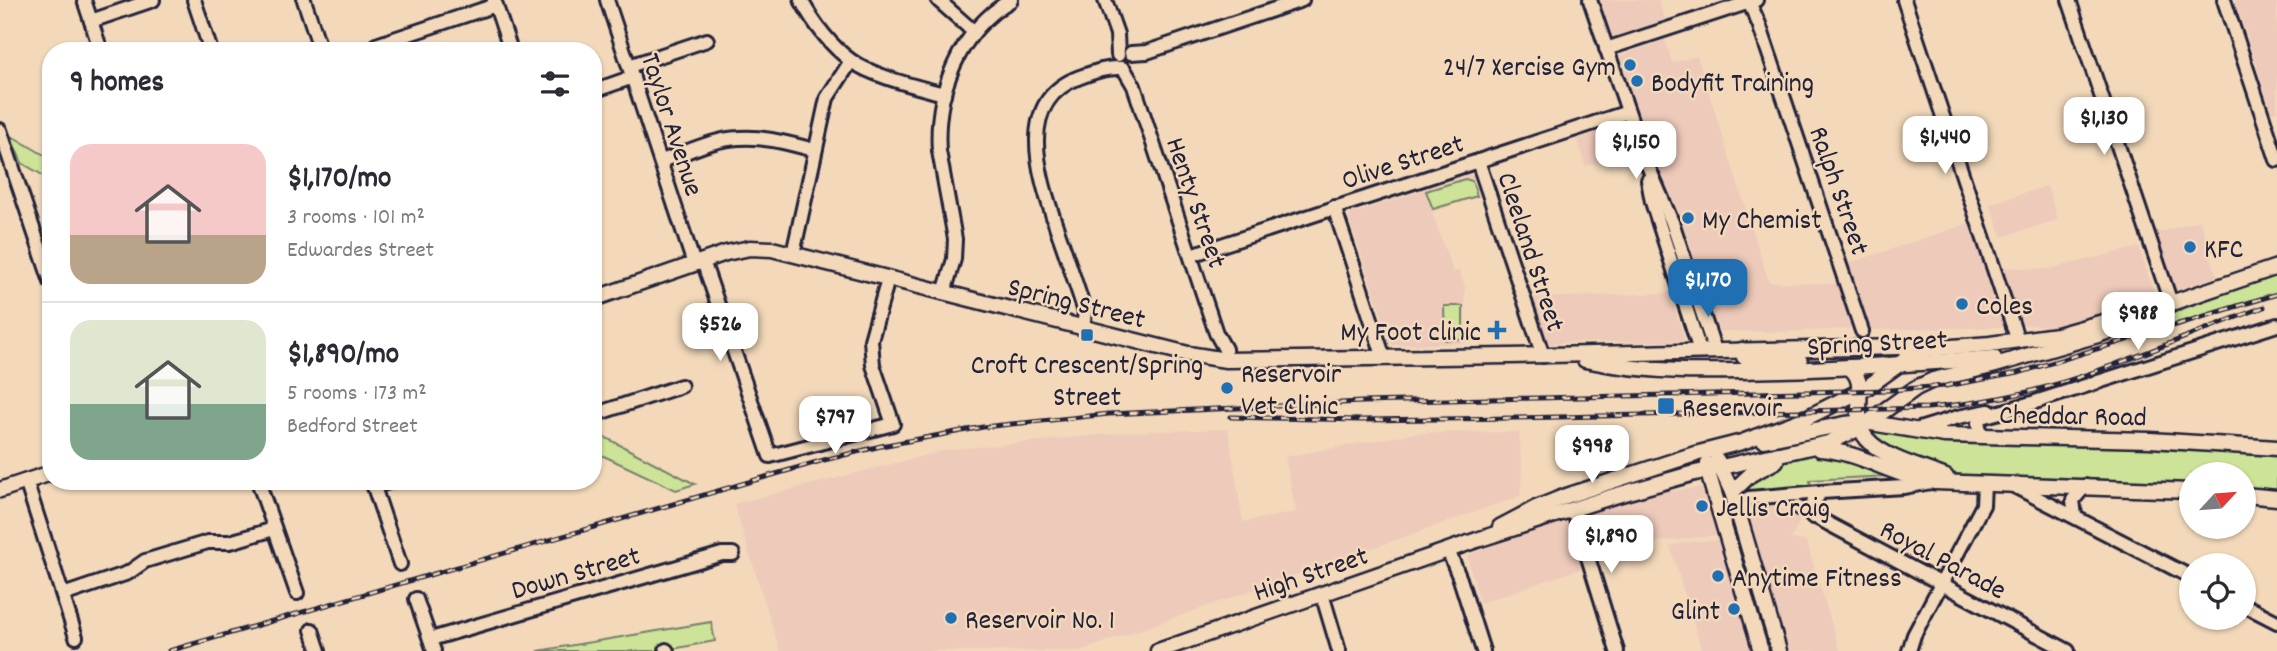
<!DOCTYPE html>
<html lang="en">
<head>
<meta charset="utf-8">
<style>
	:root { --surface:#fff; --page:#f7f7f7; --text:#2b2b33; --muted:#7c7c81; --line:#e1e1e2; --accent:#1f6fb2 }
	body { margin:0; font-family:Dekko,sans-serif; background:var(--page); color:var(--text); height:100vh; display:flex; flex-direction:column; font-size:26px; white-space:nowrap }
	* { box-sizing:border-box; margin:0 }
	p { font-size:23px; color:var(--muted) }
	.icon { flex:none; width:38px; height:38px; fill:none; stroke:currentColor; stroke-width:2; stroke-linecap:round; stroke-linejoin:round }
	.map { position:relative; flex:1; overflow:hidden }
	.drawer { position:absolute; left:42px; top:42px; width:560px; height:448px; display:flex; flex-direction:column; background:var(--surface); border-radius:28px; box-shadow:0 2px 5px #0004 }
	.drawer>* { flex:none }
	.needle { width:46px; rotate:64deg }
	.buttons { position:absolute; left:2179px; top:462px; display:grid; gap:14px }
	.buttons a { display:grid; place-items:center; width:77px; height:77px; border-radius:50%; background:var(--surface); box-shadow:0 2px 5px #0004; font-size:35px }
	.price { position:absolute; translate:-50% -60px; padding:0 16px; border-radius:14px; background:#fff; color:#222; font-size:23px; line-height:46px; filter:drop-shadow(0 2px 4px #0008) }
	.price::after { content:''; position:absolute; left:50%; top:42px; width:21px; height:16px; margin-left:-10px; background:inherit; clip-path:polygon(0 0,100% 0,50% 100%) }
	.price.active { background:var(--accent); color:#fff }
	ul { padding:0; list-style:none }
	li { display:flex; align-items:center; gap:21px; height:175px; padding:0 28px }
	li+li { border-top:2px solid var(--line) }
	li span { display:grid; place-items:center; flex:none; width:196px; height:140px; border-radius:21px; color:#555 }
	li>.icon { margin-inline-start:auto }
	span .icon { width:84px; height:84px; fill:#fffc; stroke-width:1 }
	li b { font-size:30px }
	h2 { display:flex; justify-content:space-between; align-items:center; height:84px; padding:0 28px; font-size:30px }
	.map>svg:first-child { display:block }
	.built { fill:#edcaba }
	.green { fill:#cce398; stroke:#77826a; stroke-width:2 }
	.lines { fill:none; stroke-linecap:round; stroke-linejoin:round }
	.minor-casing { stroke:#22223b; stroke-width:18 }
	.major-casing { stroke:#22223b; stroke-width:19 }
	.minor { stroke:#f3d9ba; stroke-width:12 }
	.major { stroke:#f3d9ba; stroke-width:14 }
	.rail-casing { stroke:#22223b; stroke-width:5 }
	.rail { stroke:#f3d9ba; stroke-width:2.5; stroke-dasharray:8; stroke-linecap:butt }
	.poi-dot { fill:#1f6fb2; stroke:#f3d9ba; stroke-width:2.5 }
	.labels { text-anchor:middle; stroke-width:5; stroke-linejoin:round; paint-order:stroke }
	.poi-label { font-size:28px; fill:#22223b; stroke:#f3d9ba; text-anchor:start }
	.street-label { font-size:28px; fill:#22223b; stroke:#f3d9ba }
</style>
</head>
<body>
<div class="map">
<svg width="2277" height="651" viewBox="0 0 2277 651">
	<rect width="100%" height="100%" fill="#f3d9ba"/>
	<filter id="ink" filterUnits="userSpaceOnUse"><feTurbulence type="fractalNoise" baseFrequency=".0143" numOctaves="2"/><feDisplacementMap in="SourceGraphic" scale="14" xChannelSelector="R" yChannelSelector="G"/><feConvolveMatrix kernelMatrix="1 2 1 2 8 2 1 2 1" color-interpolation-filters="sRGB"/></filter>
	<g filter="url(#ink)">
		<!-- built -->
		<g class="built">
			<path d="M1600 0H1658L1665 19 1613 37Z"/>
			<path d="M2235 0H2277V111L2272 112Z"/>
			<path d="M1665 40 1672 63 1697 56 1769 282 1841 284 1853 320 1849 329 1786 332 1719 331 1680 215 1660 173 1619 56Z"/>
			<path d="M1619 126 1628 155 1585 166 1578 139Z"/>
			<path d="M1472 174 1480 196 1432 212 1453 272 1459 271 1465 287V343L1392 345 1349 219 1351 214Z"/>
			<path d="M2047 186 2058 220 2002 237 1990 204Z"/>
			<path d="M2200 220 2217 276 2171 292 2152 235Z"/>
			<path d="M1970 223 2006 327 1870 330 1847 264Z"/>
			<path d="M2139 247 2155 296 2063 326 2025 325 2016 321 1996 267 2050 269Z"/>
			<path d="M1669 293 1684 338 1683 341 1548 343 1533 298Z"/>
			<path d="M1228 429 1243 522 1296 512 1285 457 1415 433 1519 432 1522 471 1520 496 1080 651H780L734 504 947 450 1130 432Z"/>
			<path d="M1707 487 1721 535 1646 543 1595 560 1579 512 1635 494Z"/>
			<path d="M1763 499 1801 518 1791 539 1806 541 1840 651H1782L1742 506Z"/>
			<path d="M1571 513 1588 566 1480 603 1467 556Z"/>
			<path d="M1722 540 1755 651H1702L1670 546 1688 542Z"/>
		</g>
		<!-- green -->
		<g class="green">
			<path d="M10 135 51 159V180L22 163Z"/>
			<path d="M1465 179 1472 181 1477 196 1433 209 1426 191Z"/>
			<path d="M2277 274V294L2144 337 2132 339 2130 334 2139 325Z"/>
			<path d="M1444 306H1463V339L1445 340Z"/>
			<path d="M1870 428 2277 455V495L2244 492V474H2191V488L1966 476C1932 468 1890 458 1868 431Z"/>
			<path d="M593 431 695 484 676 490 593 451Z"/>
			<path d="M1821 453 1840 456 1889 476 1810 480 1811 487 1739 498 1741 486 1779 463Z"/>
			<path d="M711 622 715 641 662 651H538Z"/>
		</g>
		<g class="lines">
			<defs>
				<g id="minor">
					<path d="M84 0 101 51"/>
					<path d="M194 0 211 51"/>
					<path d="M304 0 321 51"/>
					<path d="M494 0 511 51"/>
					<path d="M607 0 694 264"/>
					<path d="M801 0C813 22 830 45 850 60 871 76 918 87 944 94"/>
					<path d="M938 0 973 31"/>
					<path d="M1105 0 1117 34 1118 55"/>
					<path d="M1590 0 1642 152 1672 222 1715 351"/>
					<path d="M1904 0 2018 341"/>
					<path d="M2069 0 2171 303"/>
					<path d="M2224 0 2277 160"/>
					<path d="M1749 2 1759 24 1862 331"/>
					<path d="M91 21 153 0"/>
					<path d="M376 45 496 5"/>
					<path d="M1606 49 1756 0"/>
					<path d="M1131 53 1147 52 1302 0"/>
					<path d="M629 66 707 40"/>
					<path d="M1124 69 1134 86 1216 333 1225 349 1226 360"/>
					<path d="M593 91 633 77"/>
					<path d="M0 130 51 282"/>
					<path d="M661 161C686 153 712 139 739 138 765 136 790 144 815 150"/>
					<path d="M1478 161 1543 356"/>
					<path d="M1648 180 1652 202 1700 351"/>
					<path d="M1334 207 1384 358"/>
					<path d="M793 254 827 98 851 61"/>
					<path d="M1191 255 1628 112"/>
					<path d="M703 261 770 456 893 424 873 365 871 340 888 279"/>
					<path d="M944 293 954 259 955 239 939 151C935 92 959 31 1011 0"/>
					<path d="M1083 328 1085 312C1076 284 1067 257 1057 229 1041 180 1012 102 1080 77 1094 72 1107 67 1122 68"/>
					<path d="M593 415 681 386"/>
					<path d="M1919 429 1958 417 1989 411"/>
					<path d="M1982 436 1978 423 1982 417 2032 403 2277 325"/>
					<path d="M26 481 76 637"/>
					<path d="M258 481 297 593"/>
					<path d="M372 481 400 564"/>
					<path d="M2014 486 2191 577"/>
					<path d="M374 487 391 481"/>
					<path d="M1797 507 2068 651"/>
					<path d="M1573 509 1617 651"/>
					<path d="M1737 513 1741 502 1749 498 1820 492"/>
					<path d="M2075 516 2073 500 2085 486"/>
					<path d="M1813 517V503L1821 492 1904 487 1931 482"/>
					<path d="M1448 550 1460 579 1483 651"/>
					<path d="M1322 594 1339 651"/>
					<path d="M63 595 128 573 145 561 208 542H230L274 529"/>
					<path d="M416 599 434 651"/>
					<path d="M2244 605 2277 622"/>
					<path d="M312 630 319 651"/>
					<path d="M431 639 722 554H733"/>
					<path d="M666 650 667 651"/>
					<path d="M1909 651 1914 635 1983 505 1984 484"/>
				</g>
				<g id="major">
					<path d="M593 299 726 253 750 248 772 249 1188 354 1226 360 1509 356 1942 346"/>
					<path d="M1742 350 1744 357 1748 360 1800 361"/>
					<path d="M1585 360C1650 374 1715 372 1781 370 1852 368 1923 363 1994 358"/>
					<path d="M1848 367C1872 381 1848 417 1867 439 1883 458 1923 468 1946 477"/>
					<path d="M1764 440 1845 424 1865 422 1944 435 2150 440 2277 448"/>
					<path d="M1820 449C1861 452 1895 477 1935 482L2191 491"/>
					<path d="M1717 460 1732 492 1779 651"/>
					<path d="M1708 464 1709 476 1761 651"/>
					<path d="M0 490 51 473"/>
					<path d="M1732 492 1751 474 1776 461"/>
					<path d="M2244 495 2277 498"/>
					<path d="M1500 527 1536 508 1566 496 1695 454 1742 442 1804 419 1866 388 1912 355 1927 349 1990 344 2057 335 2171 303 2277 267"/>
					<path d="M1158 651 1477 540 1614 496 1691 474 1828 443 1860 428 1916 388 1933 380 1992 366 2098 335 2132 323 2171 303"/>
				</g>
			</defs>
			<!-- minor casing -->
			<use href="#minor" class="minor-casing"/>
			<!-- major casing -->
			<use href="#major" class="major-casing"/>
			<!-- minor -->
			<use href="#minor" class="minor"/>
			<!-- major -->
			<use href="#major" class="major"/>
			<defs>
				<g id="rail">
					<path d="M1231 417 1361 420 1517 418 1928 408C1967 404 2006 398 2043 388 2119 367 2191 333 2264 307"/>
					<path d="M169 651 824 460 881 446 983 427 1109 414 1362 402 1890 390 1945 386 2018 373 2277 294"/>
				</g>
			</defs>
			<!-- rail casing -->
			<use href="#rail" class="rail-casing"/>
			<!-- rail -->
			<use href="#rail" class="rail"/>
		</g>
	</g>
	<!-- markers -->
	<g class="poi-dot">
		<circle cx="1630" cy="65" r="7"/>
		<circle cx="1637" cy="81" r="7"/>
		<circle cx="1688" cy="218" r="7"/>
		<circle cx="2190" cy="247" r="7"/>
		<circle cx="1962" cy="304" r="7"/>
		<path d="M1493.5 319.5h7v7h7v7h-7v7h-7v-7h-7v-7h7z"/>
		<rect x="1080" y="328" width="14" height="14" rx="3.5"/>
		<circle cx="1227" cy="388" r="7"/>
		<rect x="1657" y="397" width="18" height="18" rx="3.5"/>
		<circle cx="1702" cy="506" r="7"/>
		<circle cx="1718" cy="576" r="7"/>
		<circle cx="1734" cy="609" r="7"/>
		<circle cx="951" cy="618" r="7"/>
	</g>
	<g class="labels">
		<!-- poi labels -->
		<g class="poi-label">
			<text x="1616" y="75" text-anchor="end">24/7 Xercise Gym</text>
			<text x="1651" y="91">Bodyfit Training</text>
			<text x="1702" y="228">My Chemist</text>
			<text x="2204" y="257">KFC</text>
			<text x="1976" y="314">Coles</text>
			<text x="1481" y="340" text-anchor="end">My Foot clinic</text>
			<text x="1087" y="373" text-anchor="middle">Croft Crescent/Spring<tspan x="1087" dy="32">Street</tspan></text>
			<text x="1241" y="382">Reservoir<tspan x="1241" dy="32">Vet Clinic</tspan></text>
			<text x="1682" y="416">Reservoir</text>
			<text x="1716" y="516">Jellis Craig</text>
			<text x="1732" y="586">Anytime Fitness</text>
			<text x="1720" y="619" text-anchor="end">Glint</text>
			<text x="965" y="628">Reservoir No. 1</text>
		</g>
		<!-- street labels -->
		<g class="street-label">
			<text transform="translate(674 124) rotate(72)" y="10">Taylor Avenue</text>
			<text transform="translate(1402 160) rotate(-18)" y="10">Olive Street</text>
			<text transform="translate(1841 190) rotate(71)" y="10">Ralph Street</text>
			<text transform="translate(1198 202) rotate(71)" y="10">Henty Street</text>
			<text transform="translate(1533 251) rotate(72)" y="10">Cleeland Street</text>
			<text transform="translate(1077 301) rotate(14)" y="10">Spring Street</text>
			<text transform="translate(1877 341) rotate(-3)" y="10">Spring Street</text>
			<text transform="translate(2073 414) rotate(1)" y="10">Cheddar Road</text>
			<text transform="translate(1944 558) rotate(28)" y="10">Royal Parade</text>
			<text transform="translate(575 571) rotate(-16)" y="10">Down Street</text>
			<text transform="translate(1310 572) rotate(-19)" y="10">High Street</text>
		</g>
	</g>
</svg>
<div class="buttons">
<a><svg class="needle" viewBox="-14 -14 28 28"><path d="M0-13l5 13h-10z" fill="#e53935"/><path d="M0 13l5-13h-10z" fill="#7c7c81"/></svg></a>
<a><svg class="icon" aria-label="locate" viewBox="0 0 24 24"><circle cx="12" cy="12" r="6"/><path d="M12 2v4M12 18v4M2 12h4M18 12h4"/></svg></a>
</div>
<b class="price" style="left:2104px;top:157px">$1,130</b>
<b class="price" style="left:1945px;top:176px">$1,440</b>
<b class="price" style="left:1636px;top:181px">$1,150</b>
<b class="price active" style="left:1708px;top:319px">$1,170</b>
<b class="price" style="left:2138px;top:352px">$988</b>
<b class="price" style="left:720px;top:363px">$526</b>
<b class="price" style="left:835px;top:456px">$797</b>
<b class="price" style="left:1592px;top:485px">$998</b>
<b class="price" style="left:1611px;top:575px">$1,890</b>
<section class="drawer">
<h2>9 homes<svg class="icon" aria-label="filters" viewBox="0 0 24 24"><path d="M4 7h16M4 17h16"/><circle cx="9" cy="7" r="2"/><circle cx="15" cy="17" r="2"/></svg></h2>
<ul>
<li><span style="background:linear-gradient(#f6c9c9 65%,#b9a48a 0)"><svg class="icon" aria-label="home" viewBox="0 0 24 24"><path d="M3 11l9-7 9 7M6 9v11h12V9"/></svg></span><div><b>$1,170/mo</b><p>3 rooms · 101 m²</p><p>Edwardes Street</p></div></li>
<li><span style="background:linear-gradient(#dfe7d0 60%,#7fa58c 0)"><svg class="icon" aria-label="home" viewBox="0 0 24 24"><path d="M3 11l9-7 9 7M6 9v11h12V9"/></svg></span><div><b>$1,890/mo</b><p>5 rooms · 173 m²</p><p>Bedford Street</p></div></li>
</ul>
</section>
</div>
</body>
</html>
